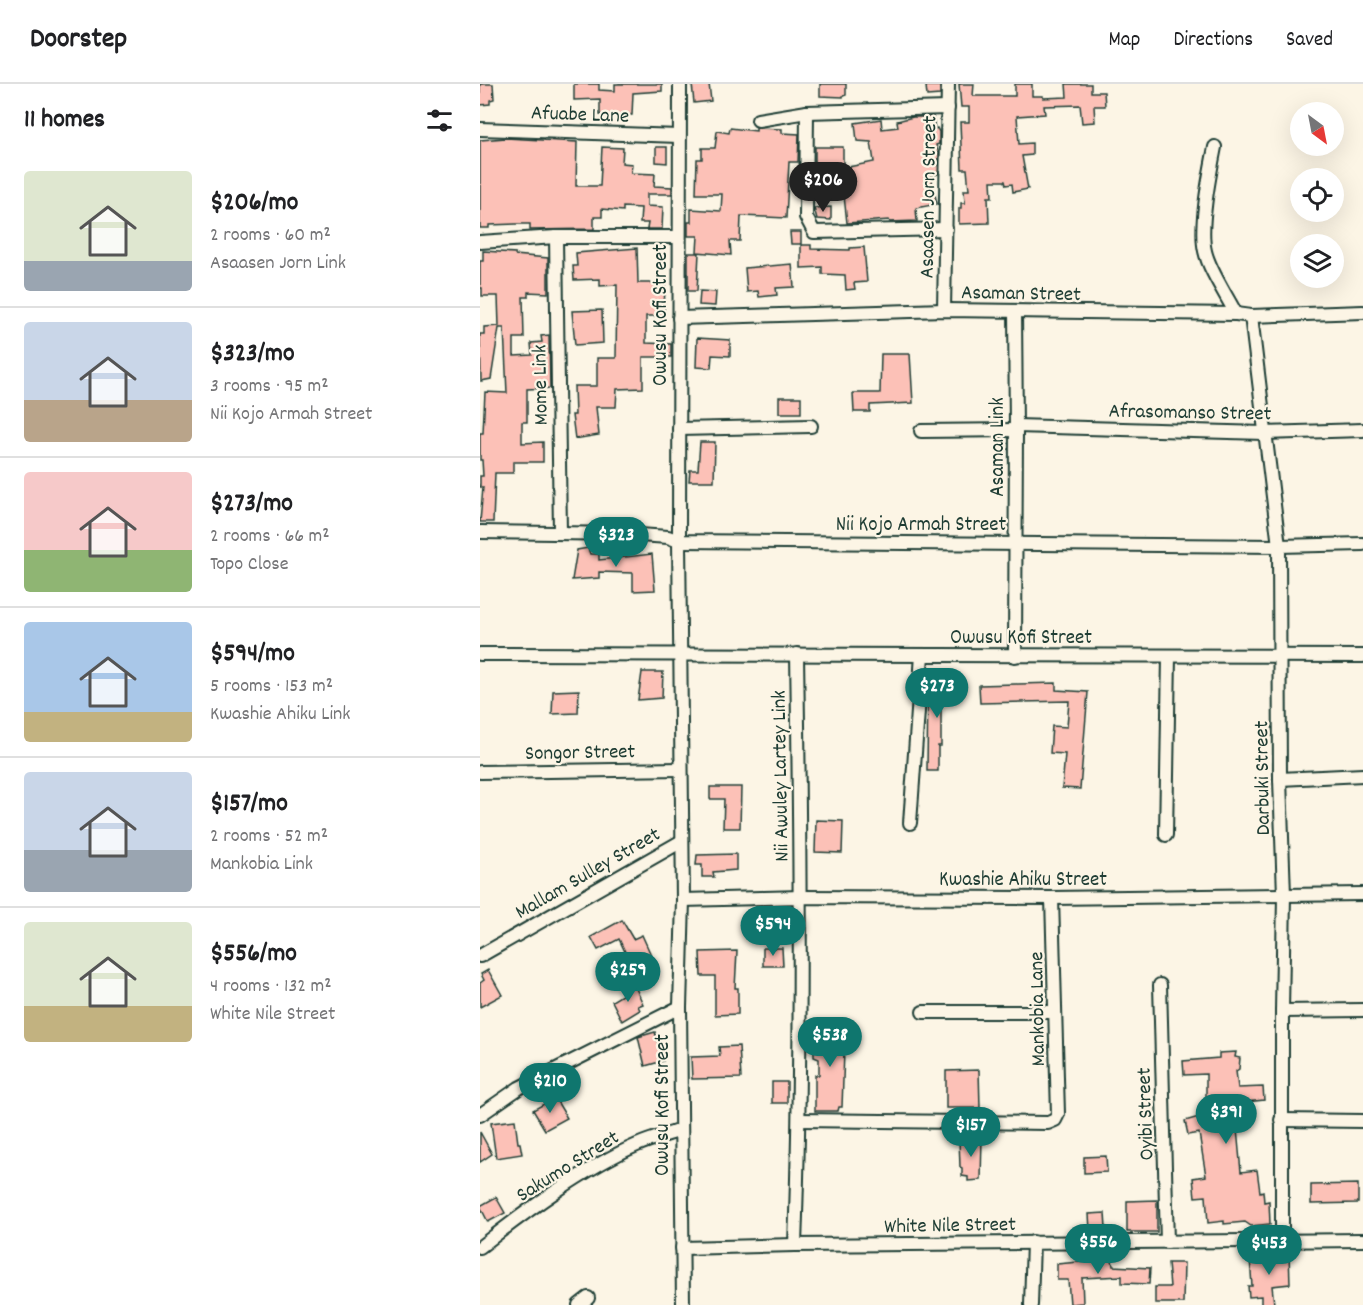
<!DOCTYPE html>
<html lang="en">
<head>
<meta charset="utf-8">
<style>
	:root { --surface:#fff; --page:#f6f6f6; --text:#202124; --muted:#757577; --line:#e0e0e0; --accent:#0f766e }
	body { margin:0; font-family:Dekko,sans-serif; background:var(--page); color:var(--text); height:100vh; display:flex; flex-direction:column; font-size:22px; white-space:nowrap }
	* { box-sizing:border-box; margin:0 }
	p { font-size:20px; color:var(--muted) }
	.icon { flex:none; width:33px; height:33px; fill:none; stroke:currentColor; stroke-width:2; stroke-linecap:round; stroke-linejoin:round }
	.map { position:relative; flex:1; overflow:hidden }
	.details { display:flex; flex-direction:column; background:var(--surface); width:480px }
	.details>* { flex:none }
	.needle { width:39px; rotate:148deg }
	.controls { position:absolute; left:810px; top:18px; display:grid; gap:12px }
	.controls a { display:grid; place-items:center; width:54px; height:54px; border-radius:50%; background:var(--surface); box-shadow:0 6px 24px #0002; font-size:30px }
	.price { position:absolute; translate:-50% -51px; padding:0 14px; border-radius:21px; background:var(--accent); color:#fff; font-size:20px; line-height:39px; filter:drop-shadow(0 2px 3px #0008) }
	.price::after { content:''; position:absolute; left:50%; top:36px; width:18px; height:14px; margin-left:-9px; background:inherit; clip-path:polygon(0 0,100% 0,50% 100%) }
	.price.on { background:#222; color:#fff }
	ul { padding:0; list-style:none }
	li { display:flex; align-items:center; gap:18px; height:150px; padding:0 24px }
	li+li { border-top:2px solid var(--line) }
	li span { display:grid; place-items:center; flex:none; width:168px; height:120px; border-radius:6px; color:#555 }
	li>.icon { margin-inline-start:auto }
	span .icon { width:72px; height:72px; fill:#fffc; stroke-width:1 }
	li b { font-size:26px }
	h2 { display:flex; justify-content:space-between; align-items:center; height:72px; padding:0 24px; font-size:26px }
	header { display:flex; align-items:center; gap:36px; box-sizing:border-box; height:84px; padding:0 30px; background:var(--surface); border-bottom:2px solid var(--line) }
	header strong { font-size:28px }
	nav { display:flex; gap:33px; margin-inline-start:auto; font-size:21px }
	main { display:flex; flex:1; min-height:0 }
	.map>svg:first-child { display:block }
	.building { fill:#fcc1b7; stroke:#1f3d34; stroke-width:1.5 }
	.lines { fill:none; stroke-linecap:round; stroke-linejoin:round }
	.street-casing { stroke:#1f3d34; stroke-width:16 }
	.street { stroke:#fcf5e5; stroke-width:12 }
	.labels { text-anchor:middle; stroke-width:4.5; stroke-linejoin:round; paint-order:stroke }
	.street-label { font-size:21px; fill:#1f3d34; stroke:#fcf5e5 }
</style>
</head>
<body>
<header>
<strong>Doorstep</strong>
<nav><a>Map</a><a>Directions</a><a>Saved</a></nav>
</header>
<main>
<section class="details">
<h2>11 homes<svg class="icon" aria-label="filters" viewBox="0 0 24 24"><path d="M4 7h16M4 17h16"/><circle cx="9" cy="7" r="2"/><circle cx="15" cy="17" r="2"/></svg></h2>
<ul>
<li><span style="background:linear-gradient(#dfe7d0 75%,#9aa5b1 0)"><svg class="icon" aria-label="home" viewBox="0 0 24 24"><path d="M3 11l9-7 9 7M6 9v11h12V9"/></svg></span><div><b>$206/mo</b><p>2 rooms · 60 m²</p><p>Asaasen Jorn Link</p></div></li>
<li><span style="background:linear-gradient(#c9d6e8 65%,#b9a48a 0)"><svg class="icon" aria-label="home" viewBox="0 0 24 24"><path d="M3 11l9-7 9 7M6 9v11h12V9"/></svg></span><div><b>$323/mo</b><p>3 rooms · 95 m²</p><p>Nii Kojo Armah Street</p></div></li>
<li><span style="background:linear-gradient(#f6c9c9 65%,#8fb573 0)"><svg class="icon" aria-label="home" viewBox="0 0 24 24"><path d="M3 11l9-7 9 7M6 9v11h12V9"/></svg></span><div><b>$273/mo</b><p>2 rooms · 66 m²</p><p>Topo Close</p></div></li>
<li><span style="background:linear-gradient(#a9c7e8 75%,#c2b280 0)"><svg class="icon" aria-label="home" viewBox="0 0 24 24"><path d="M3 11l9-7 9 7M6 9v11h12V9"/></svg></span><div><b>$594/mo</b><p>5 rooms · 153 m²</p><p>Kwashie Ahiku Link</p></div></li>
<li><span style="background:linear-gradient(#c9d6e8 65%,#9aa5b1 0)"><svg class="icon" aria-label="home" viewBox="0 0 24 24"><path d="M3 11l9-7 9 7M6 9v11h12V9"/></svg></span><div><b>$157/mo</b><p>2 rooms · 52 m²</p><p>Mankobia Link</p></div></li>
<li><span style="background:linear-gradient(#dfe7d0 70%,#c2b280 0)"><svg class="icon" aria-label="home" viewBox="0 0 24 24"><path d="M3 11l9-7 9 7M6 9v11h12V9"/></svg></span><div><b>$556/mo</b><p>4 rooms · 132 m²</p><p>White Nile Street</p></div></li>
</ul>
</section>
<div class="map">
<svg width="883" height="1221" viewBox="0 0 883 1221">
	<rect width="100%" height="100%" fill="#fcf5e5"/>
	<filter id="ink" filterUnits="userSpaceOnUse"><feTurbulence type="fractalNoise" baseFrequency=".0167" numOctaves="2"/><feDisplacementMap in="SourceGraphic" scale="12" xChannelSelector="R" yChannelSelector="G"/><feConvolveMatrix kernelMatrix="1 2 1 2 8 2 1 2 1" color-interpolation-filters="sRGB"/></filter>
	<g filter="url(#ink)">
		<!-- building -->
		<g class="building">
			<path d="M0 0H13L14 15 10 16V20L0 21Z"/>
			<path d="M94 0H119V6L135 7V0H182V7L153 9 152 31H120V15L94 16Z"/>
			<path d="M212 0H229L231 17 214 19Z"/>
			<path d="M340 0H366V11L363 12V13L340 12Z"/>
			<path d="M479 0H494L493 12H535V0H552V12H563V14L587 13 586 0H611V8H624L625 22H614L615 38 602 39 600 21 564 22 565 30 537 32 539 60 552 59V71L542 72 548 105 533 108 532 100 526 101 525 97H511L512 113H508L509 139 479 140V124H481V119H485L484 106H489L487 85H482L480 38H489V23H481Z"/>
			<path d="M446 2H460V11L447 12Z"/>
			<path d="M433 33H453L455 45 457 44 459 48V60L456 61 459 70 458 90 451 92 457 120 436 124 437 137 410 138 409 136 367 139 362 94H335V63H363V84L394 78 391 58 377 57 375 39 401 35 402 45 418 43 417 37Z"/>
			<path d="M250 44 276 47V44L302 45V49L319 50 318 78H309L306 134 261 132 260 157H250L251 171 217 168 218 152H208V138H211V125L241 127 242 110H216L217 75H222V64H235L237 47 249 49Z"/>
			<path d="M26 54 97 58 96 102H120L122 63 143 64 142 79 152 80 151 89 175 90 174 102 192 103V110H167V122L183 123 182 145H167L168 139H160L161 124 143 123V127L122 125V133H114V145L50 146V140H36L9 141V144H0V56Z"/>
			<path d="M176 63H187V79L176 78Z"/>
			<path d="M351 123V136L337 135 334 124Z"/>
			<path d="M310 148H321V160H311Z"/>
			<path d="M321 161H331V165L370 166V164L384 163 387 198 374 199 375 205 366 206 365 191 342 190V183L321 184Z"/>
			<path d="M157 164 158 199H185L184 232H166V259L191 260V273H163V304L137 305 136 323H116L119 351 95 355 92 331H95L94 302H117V274H136L137 201 120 202V195L94 196 93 182H97L96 169Z"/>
			<path d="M3 167 35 169V171L68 174V209L48 208V213H43L44 254H34V272L52 271 51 259 62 258 61 252 69 251 70 304 47 305V338H42V359L63 358V378H33V389H15L13 438H0L3 403H0V392H3L2 376H0V349H3L5 308 27 309 24 244H19L11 295 1 297 0 250H4V243L19 242 18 212H2V204H0V177H3Z"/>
			<path d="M208 169H219L217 207H208Z"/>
			<path d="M312 180 314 203 296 204 297 211 279 213 278 207 267 208 265 184Z"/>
			<path d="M220 207 236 208 235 222 219 221Z"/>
			<path d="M122 226 123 259 95 261 92 227Z"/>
			<path d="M217 254 250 256V272L232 271 231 284 216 283Z"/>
			<path d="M401 270H430L433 319 390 321V328H374L373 309H400Z"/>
			<rect x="299" y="313" width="22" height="16"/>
			<path d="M220 358H235L234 397H209L210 386H218Z"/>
			<path d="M108 464 110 470H119V476L172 470 175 506 153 507V489L119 488V494L92 496 97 466Z"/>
			<path d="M162 588H183L182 614 158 616Z"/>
			<path d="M448 599H480V612L461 613V662H458V687H447Z"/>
			<path d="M576 599V606L608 608 600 705 582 704 585 670 570 669 572 642 587 643 589 617 500 619 499 601Z"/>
			<path d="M99 606 98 629 72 630 73 607Z"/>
			<path d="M230 703H261L260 744H243L244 715H230Z"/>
			<path d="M336 736 363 737 362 769 335 768Z"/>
			<path d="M256 770V786L233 788 234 793H222V781H216L217 771Z"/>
			<path d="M142 836 153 855 162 851 176 882 156 891 139 855 118 866 111 853Z"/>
			<path d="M283 864H302L303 882H283Z"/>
			<path d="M257 867 255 904H258V930L235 931V892H221L220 868Z"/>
			<path d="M8 886 22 911 0 923V899L4 896 1 890Z"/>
			<path d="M154 900 163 920 158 922 160 926 142 937 132 917 147 908 146 904Z"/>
			<path d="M365 940 362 1023H359L358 1027H335V991H339V975L334 973V959L339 958V941Z"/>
			<path d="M175 948 183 977 165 982 158 953Z"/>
			<path d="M259 962 261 994 212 995 211 973 240 972 239 963Z"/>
			<path d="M756 968 755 973 760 974 759 985 756 987 758 1004 783 1003 784 1016 766 1018 770 1043 757 1045 761 1088 777 1086 780 1108 783 1107 784 1118 789 1117 790 1140 771 1142 765 1138 744 1140V1137L728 1139 726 1112 715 1113 713 1094 726 1092 719 1049 708 1051 705 1037 726 1031V990L704 991 703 977 739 974V969Z"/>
			<path d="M499 986 500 1024H466V987Z"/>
			<rect x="292" y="998" width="15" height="21"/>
			<path d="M75 1014 87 1034 65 1046 53 1026Z"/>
			<path d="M35 1036 38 1059H40L42 1070 16 1074 11 1039Z"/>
			<path d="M0 1048 12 1070 0 1078Z"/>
			<path d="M502 1053 501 1096 488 1097V1093L482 1092V1084L480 1083 479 1055Z"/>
			<path d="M626 1072 627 1088 604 1089V1073Z"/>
			<path d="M878 1100V1119L831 1120V1101Z"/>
			<path d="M16 1113 25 1129 8 1138 0 1122Z"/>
			<path d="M677 1116V1148H647V1117Z"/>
			<path d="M625 1129 626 1144 610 1146 609 1130Z"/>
			<path d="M809 1169 810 1200 792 1202 794 1220 781 1221V1212L769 1213 768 1202H772L770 1174Z"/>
			<path d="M632 1175 633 1182 670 1184 669 1200 642 1199V1192L602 1194 603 1219 590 1220 588 1196H577V1180Z"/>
			<path d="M688 1179H704L703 1219H675V1203H690Z"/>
		</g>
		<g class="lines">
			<defs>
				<g id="street">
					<path d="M200 0 199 457 203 816 200 923 203 1221"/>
					<path d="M327 28 326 133 334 148 466 145"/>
					<path d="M278 36 327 28 468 24"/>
					<path d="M0 45 199 52"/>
					<path d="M735 63C730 89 719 142 725 167 729 186 747 212 756 230"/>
					<path d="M76 153 80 449"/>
					<path d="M0 158 76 153H199"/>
					<path d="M464 226 468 0"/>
					<path d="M771 232 799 462 800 695 804 811 802 927V1157"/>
					<path d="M199 234 464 226 756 230 771 232 883 228"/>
					<path d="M536 342 784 349 883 346"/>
					<path d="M199 345 331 342"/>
					<path d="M441 347 536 346"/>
					<path d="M0 448 145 450 188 453 199 457 799 462 883 460"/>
					<path d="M0 570 883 572"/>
					<path d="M535 572 536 346 535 227"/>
					<path d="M0 688 201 685"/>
					<path d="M800 695 883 691"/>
					<path d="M430 739 442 571"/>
					<path d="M686 751 689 572"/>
					<path d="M203 816 321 813 572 814 883 810"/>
					<path d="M0 872 202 757"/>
					<path d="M680 901 687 1158"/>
					<path d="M802 927 883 926"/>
					<path d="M443 928H575"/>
					<path d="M0 1031 39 1004 200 923"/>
					<path d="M319 1036 568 1039 575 1036 578 1030 572 814"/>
					<path d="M801 1036 883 1037"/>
					<path d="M315 1161C322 964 320 767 317 570"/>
					<path d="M0 1163C45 1128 104 1084 157 1061 171 1055 186 1051 201 1046"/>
					<path d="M202 1164 315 1161 883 1156"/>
					<path d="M99 1221 108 1214"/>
					<path d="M551 1221 553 1158"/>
				</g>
			</defs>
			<!-- street casing -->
			<use href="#street" class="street-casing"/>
			<!-- street -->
			<use href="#street" class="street"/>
		</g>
	</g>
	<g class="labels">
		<!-- street labels -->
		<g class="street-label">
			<text transform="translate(100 29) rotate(2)" y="7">Afuabe Lane</text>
			<text transform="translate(447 113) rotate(-89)" y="7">Asaasen Jorn Street</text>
			<text transform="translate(541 208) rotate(1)" y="7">Asaman Street</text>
			<text transform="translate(179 231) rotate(-90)" y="7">Owusu Kofi Street</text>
			<text transform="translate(59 301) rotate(-91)" y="7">Mome Link</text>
			<text transform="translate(710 327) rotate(1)" y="7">Afrasomanso Street</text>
			<text transform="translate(516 363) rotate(-90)" y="7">Asaman Link</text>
			<text x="441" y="446">Nii Kojo Armah Street</text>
			<text x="541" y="559">Owusu Kofi Street</text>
			<text transform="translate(100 667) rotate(-1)" y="7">Songor Street</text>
			<text transform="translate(299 692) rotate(-91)" y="7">Nii Awuley Lartey Link</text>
			<text transform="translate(781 694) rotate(-91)" y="7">Darbuki Street</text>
			<text transform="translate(107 788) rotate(-30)" y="7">Mallam Sulley Street</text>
			<text x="543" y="801">Kwashie Ahiku Street</text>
			<text transform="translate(556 925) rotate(-91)" y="7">Mankobia Lane</text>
			<text transform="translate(181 1021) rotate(-90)" y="7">Owusu Kofi Street</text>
			<text transform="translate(664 1030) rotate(-92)" y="7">Oyibi Street</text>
			<text transform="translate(87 1081) rotate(-32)" y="7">Sakumo Street</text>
			<text transform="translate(470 1140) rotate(-1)" y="7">White Nile Street</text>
		</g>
	</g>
</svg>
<div class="controls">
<a><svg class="needle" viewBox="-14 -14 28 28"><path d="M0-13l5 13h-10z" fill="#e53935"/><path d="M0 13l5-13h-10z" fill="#757577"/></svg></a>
<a><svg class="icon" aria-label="locate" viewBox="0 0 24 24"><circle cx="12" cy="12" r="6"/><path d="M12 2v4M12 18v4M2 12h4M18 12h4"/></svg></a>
<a><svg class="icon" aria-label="layers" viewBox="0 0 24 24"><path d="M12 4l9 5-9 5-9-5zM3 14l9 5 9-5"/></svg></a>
</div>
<b class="price on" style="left:343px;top:129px">$206</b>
<b class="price" style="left:136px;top:484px">$323</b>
<b class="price" style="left:457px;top:635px">$273</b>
<b class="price" style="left:293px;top:873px">$594</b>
<b class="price" style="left:148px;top:919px">$259</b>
<b class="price" style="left:350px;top:984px">$538</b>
<b class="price" style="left:70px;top:1030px">$210</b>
<b class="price" style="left:746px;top:1061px">$391</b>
<b class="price" style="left:491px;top:1074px">$157</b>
<b class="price" style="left:618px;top:1191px">$556</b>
<b class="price" style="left:789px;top:1192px">$453</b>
</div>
</main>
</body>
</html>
